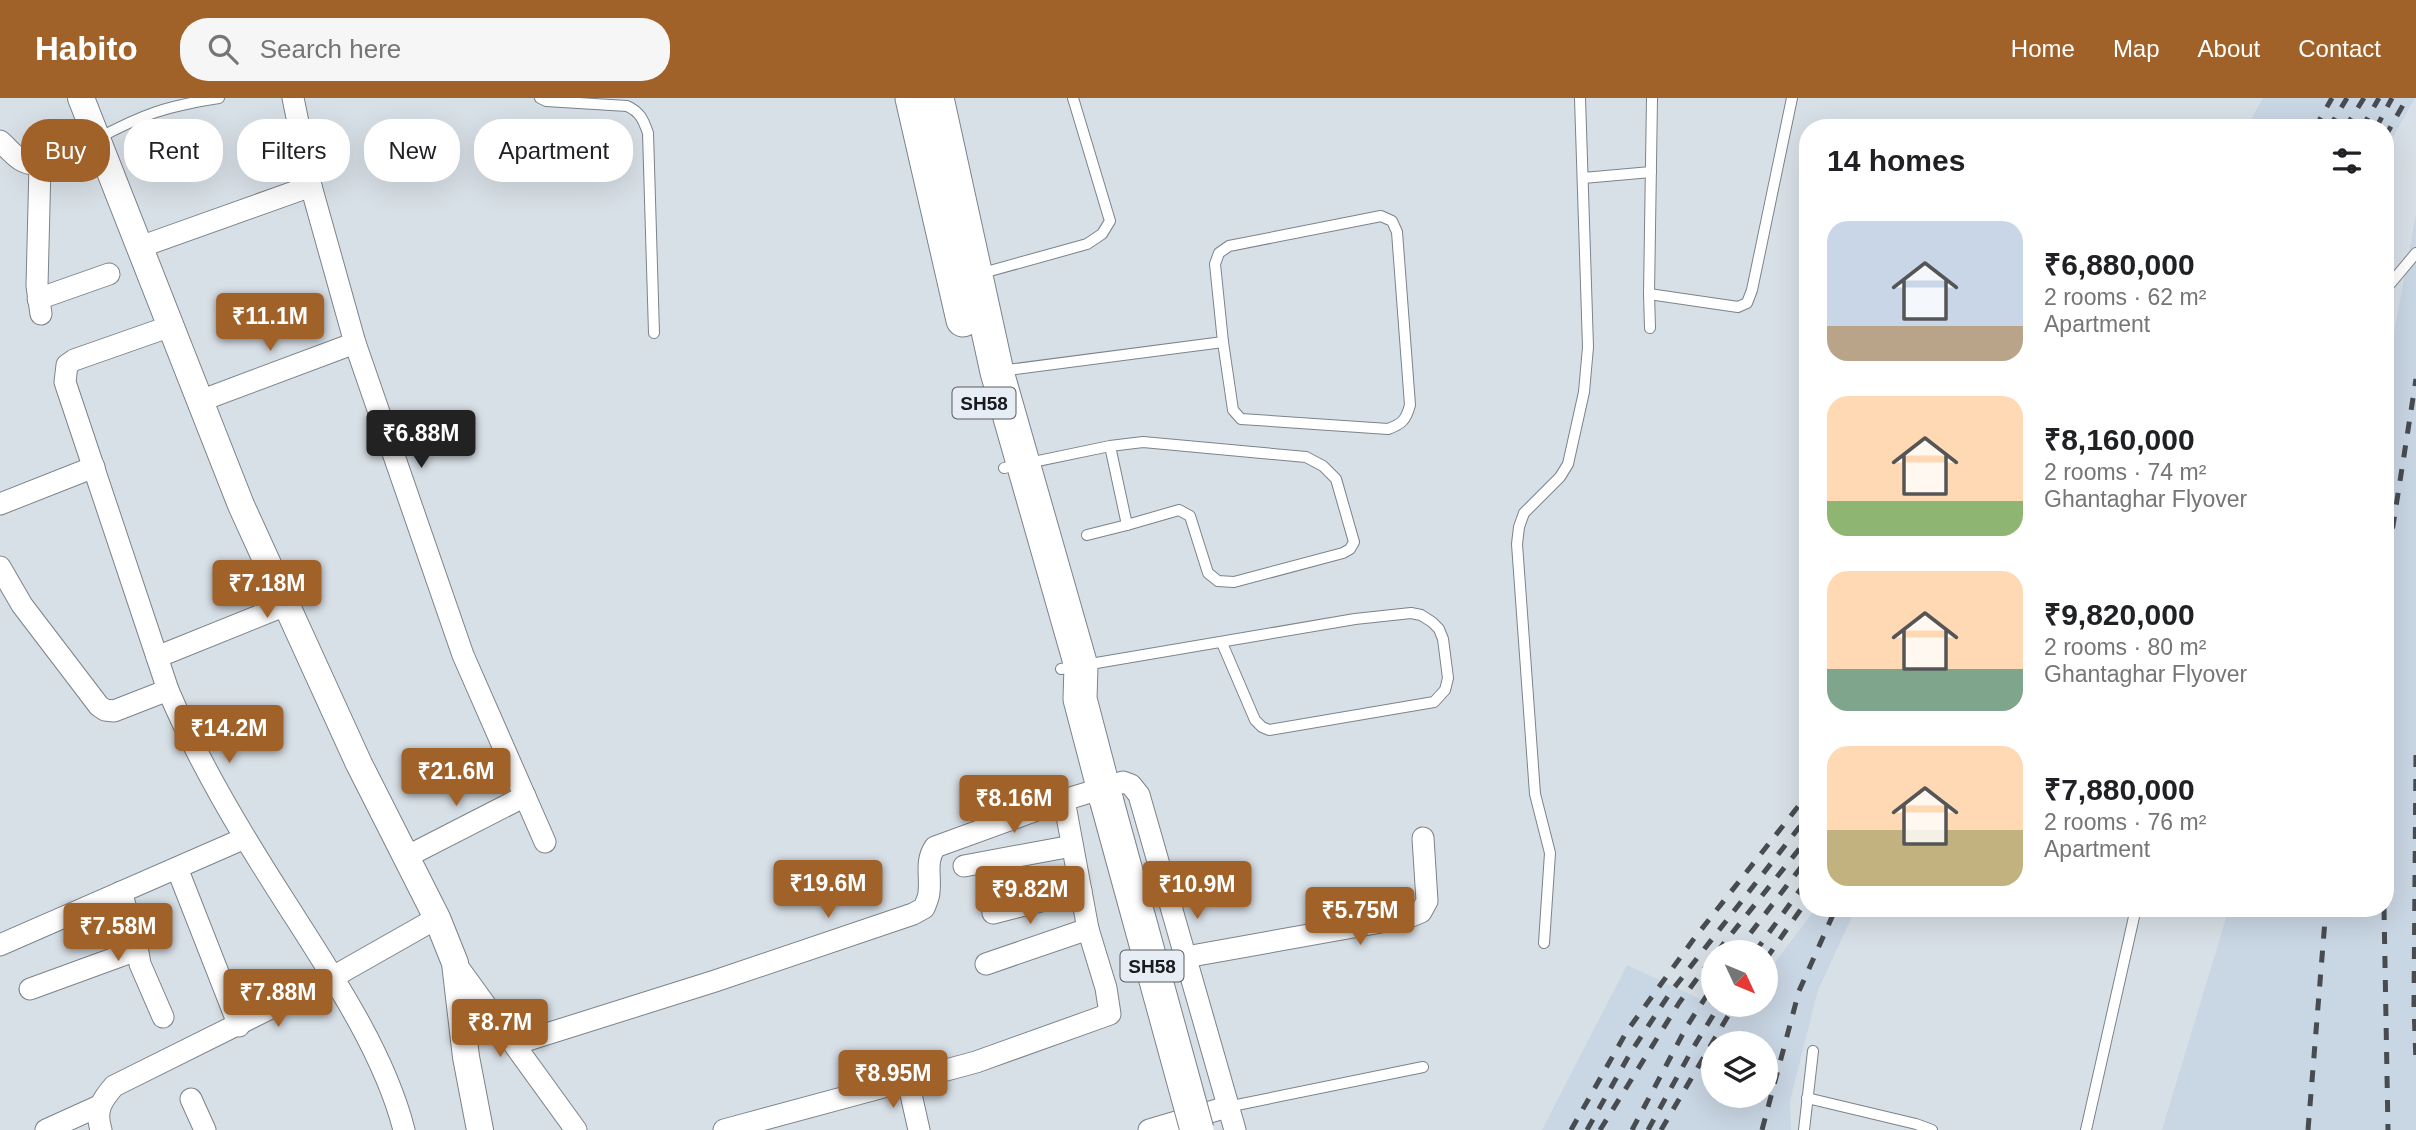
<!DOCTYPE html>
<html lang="en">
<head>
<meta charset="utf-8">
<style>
	:root { --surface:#fff; --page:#f6f6f6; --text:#202124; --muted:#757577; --accent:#a16229 }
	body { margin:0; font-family:Arial,sans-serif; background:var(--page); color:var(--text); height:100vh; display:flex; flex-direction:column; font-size:26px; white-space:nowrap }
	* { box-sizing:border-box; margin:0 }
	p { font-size:23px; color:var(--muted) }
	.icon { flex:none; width:38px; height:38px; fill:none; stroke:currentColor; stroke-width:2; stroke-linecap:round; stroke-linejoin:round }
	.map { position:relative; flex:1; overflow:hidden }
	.sheet { position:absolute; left:1799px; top:21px; width:595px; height:798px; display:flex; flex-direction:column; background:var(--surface); border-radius:28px; box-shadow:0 7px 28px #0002 }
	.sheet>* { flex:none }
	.banner { position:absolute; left:21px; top:21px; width:665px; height:63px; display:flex; gap:14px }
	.needle { width:46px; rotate:134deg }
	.fabs { position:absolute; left:1701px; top:842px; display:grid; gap:14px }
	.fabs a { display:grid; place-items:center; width:77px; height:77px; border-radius:50%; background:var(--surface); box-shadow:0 7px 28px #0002; font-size:35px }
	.price { position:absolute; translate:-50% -60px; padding:0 16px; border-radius:7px; background:var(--accent); color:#fff; font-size:23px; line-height:46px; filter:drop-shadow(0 2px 4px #0008) }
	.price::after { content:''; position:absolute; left:50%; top:42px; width:21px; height:16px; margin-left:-10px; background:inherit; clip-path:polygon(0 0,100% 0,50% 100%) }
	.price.active { background:#222; color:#fff }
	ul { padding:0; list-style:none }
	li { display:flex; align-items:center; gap:21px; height:175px; padding:0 28px }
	li span { display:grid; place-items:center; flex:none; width:196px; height:140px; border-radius:21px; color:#555 }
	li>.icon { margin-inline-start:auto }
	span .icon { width:84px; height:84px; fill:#fffc; stroke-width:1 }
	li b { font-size:30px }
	h2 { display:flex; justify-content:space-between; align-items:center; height:84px; padding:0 28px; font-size:30px }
	.chip { padding:0 24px; border-radius:28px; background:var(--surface); box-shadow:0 7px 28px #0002; font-size:24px; line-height:63px }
	.chip.active { background:var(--accent); color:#fff }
	header { display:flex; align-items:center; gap:42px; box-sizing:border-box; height:98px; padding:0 35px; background:var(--accent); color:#fff }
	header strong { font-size:33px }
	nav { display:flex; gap:38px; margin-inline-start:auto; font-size:24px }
	.search { width:490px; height:63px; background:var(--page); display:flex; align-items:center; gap:18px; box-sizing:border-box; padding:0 24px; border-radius:28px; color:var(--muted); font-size:26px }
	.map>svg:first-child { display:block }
	.built { fill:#c9d6e3; fill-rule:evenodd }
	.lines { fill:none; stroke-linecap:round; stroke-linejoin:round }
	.service-casing { stroke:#7c838a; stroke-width:12 }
	.minor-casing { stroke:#7c838a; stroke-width:23 }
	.tertiary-casing { stroke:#7c838a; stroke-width:28 }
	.primary-casing { stroke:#7c838a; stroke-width:35 }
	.service { stroke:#fff; stroke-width:10 }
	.minor { stroke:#fff; stroke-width:21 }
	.tertiary { stroke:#fff; stroke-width:26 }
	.primary { stroke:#fff; stroke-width:33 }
	.rail { stroke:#484c50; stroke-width:5; stroke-dasharray:12 12; stroke-linecap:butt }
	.primary-bridge-casing { stroke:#7c838a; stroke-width:35; stroke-linecap:butt }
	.primary-bridge { stroke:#fff; stroke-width:33 }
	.labels { text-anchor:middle; stroke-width:7; stroke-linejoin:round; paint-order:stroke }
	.shield { fill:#e6edf4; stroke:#565a5e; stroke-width:2 }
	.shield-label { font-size:19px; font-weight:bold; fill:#181b1e }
</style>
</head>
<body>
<header>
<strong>Habito</strong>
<div class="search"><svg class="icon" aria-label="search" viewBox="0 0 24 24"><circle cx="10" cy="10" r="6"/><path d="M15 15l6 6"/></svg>Search here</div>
<nav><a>Home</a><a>Map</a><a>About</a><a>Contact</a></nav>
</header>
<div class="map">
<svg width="2416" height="1032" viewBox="0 0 2416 1032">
	<rect width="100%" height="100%" fill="#d8e0e7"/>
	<!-- built -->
	<g class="built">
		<path d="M2263 0H2415L2385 53V30H2246Z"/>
		<path d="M2416 116V1032H2162L2229 810H2385V283Z"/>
		<path d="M1816 810H1856L1818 892 1790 1003 1791 1032H1542L1627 867 1735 917 1743 907 1766 906V876ZM1713 945H1766V998H1713Z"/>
	</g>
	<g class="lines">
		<defs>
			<g id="service">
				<path d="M540 0 546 3 627 8C640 14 643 21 648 35L654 235"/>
				<path d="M97 41C143 16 167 8 219 0"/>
				<path d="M1583 80 1651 74"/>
				<path d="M1381 118 1392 123 1397 134 1410 307C1406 322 1402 326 1388 331L1241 321 1233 312 1223 244 1215 166 1219 155 1229 148Z"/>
				<path d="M979 176 1087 146 1102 136 1110 123 1073 0"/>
				<path d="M2385 192 2416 155"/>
				<path d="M1649 196 1738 209 1747 205 1752 192 1792 0"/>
				<path d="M1650 230 1649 196 1652 0"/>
				<path d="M1000 273 1223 244"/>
				<path d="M1004 370 1110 348 1143 344 1306 359 1323 368 1336 381 1354 444 1350 451 1343 455 1234 484 1218 483 1208 475 1190 418 1179 412 1127 427 1110 348"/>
				<path d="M1087 437 1127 427"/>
				<path d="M1061 571 1355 521 1411 515 1421 517 1432 524 1439 531 1443 541 1448 580 1445 592 1434 604 1269 632 1262 629 1255 622 1222 545"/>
				<path d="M1544 845 1550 755 1535 696 1517 446 1519 429 1524 415 1560 379 1568 366 1584 294 1588 249 1580 0"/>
				<path d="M1807 1000 1916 1026 1932 1032"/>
				<path d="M1227 1009 1423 969"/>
				<path d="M1804 1032 1813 953"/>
				<path d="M2086 1032 2136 810"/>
			</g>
			<g id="minor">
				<path d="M293 0 311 88 355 245 463 557 545 744"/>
				<path d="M0 43C7 49 13 57 21 62 41 75 79 53 97 41"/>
				<path d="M40 67 37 188 41 216"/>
				<path d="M140 149 311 88"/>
				<path d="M38 201 109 176"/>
				<path d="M171 228 74 262 67 267 65 284 168 592C199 665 241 735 284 802 328 871 384 953 404 1032"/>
				<path d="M200 303 355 245"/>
				<path d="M0 406 94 369"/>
				<path d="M0 469 22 507 99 608 105 612 114 613 168 592"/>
				<path d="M157 559 286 507"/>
				<path d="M406 759 525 698"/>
				<path d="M964 768 1072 748"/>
				<path d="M177 770 239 928"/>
				<path d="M121 794 136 843 140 866 163 919"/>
				<path d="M993 815 1081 793"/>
				<path d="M0 847 245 740"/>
				<path d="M1186 859 1409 819 1421 814 1427 803 1423 740"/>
				<path d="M455 865 576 1032"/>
				<path d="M986 866 1088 831"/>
				<path d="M30 891 137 852"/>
				<path d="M515 946 715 883 913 816 924 810C926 805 929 799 929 794 931 777 925 764 935 749L1064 702 1123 684 1131 687 1139 697 1235 1032"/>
				<path d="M908 983 919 1032"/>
				<path d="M191 1001 205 1032"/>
				<path d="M46 1032 99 1008"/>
				<path d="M101 1032C95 1013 101 1003 114 988L333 879 437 820"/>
				<path d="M724 1032 976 964 1110 916 1106 890 1088 831 1064 702"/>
				<path d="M1149 1032 1227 1009"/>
			</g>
			<path id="tertiary" d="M81 0 241 407 359 666 437 820 455 865 466 959 480 1032"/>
			<g id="primary">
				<path d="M912 0 963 222"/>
				<path d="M937 0 997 274 1081 568 1080 601 1107 704"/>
			</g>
		</defs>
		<!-- service casing -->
		<use href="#service" class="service-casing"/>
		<!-- minor casing -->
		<use href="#minor" class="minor-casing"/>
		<!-- tertiary casing -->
		<use href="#tertiary" class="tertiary-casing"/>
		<!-- primary casing -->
		<use href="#primary" class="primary-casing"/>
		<!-- service -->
		<use href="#service" class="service"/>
		<!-- minor -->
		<use href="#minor" class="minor"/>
		<!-- tertiary -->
		<use href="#tertiary" class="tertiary"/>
		<!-- primary -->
		<use href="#primary" class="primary"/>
		<!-- rail -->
		<g class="rail">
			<path d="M2315 30 2332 0"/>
			<path d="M2329 30 2347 0"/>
			<path d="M2345 30 2364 0"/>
			<path d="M2362 30 2379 0"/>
			<path d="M2376 30 2392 0"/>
			<path d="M2385 39 2407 0"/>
			<path d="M2385 502 2392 434 2416 281"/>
			<path d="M2416 657 2414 908 2416 965"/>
			<path d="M2384 810 2388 1032"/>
			<path d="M1717 854 1808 740"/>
			<path d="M1736 854 1808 760"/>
			<path d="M1755 854 1808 781"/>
			<path d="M1766 861 1808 801"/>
			<path d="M1571 1032 1627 933 1693 842 1808 696"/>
			<path d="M1587 1032 1631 954 1670 895 1808 718"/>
			<path d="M1600 1032 1679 905 1713 859"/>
			<path d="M1632 1032 1687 928 1713 888"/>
			<path d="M1648 1032 1693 950 1720 906"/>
			<path d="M1661 1032 1735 906"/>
			<path d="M1762 1032 1799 893 1836 810"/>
			<path d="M2308 1032 2326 810"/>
		</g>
		<defs>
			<path id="primary-bridge" d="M1107 704 1197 1032"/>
		</defs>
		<!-- primary-bridge casing -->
		<use href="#primary-bridge" class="primary-bridge-casing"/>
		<!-- primary-bridge -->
		<use href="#primary-bridge" class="primary-bridge"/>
	</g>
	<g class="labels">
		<!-- shield labels -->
		<g class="shield">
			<rect x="952.5" y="289.5" width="63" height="31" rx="5"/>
			<rect x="1120.5" y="852.5" width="63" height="31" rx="5"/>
		</g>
		<g class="shield-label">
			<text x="984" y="312">SH58</text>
			<text x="1152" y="875">SH58</text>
		</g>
	</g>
</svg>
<div class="fabs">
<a><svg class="needle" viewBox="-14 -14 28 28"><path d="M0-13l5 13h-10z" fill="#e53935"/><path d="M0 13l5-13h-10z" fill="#757577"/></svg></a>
<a><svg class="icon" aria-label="layers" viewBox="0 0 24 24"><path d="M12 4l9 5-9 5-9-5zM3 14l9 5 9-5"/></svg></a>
</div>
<b class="price" style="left:270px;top:255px">₹11.1M</b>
<b class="price active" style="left:421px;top:372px">₹6.88M</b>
<b class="price" style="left:267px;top:522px">₹7.18M</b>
<b class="price" style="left:229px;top:667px">₹14.2M</b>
<b class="price" style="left:456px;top:710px">₹21.6M</b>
<b class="price" style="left:1014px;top:737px">₹8.16M</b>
<b class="price" style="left:828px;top:822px">₹19.6M</b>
<b class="price" style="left:1197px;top:823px">₹10.9M</b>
<b class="price" style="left:1030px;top:828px">₹9.82M</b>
<b class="price" style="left:1360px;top:849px">₹5.75M</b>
<b class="price" style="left:118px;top:865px">₹7.58M</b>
<b class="price" style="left:278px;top:931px">₹7.88M</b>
<b class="price" style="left:500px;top:961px">₹8.7M</b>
<b class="price" style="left:893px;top:1012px">₹8.95M</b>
<div class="banner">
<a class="chip active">Buy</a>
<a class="chip">Rent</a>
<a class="chip">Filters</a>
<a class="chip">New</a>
<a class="chip">Apartment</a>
</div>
<section class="sheet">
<h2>14 homes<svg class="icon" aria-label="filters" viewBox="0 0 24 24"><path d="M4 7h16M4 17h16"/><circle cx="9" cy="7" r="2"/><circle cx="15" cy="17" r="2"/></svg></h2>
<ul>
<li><span style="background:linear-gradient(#c9d6e8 75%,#b9a48a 0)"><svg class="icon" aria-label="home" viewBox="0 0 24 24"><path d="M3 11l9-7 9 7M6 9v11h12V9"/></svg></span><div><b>₹6,880,000</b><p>2 rooms · 62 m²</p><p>Apartment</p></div></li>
<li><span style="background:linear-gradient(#ffd9b3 75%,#8fb573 0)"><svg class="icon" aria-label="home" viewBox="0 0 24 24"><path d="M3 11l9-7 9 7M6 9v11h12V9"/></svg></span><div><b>₹8,160,000</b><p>2 rooms · 74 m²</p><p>Ghantaghar Flyover</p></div></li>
<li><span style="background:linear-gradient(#ffd9b3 70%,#7fa58c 0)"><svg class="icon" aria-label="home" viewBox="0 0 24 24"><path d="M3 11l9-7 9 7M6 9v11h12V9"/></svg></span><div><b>₹9,820,000</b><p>2 rooms · 80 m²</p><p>Ghantaghar Flyover</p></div></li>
<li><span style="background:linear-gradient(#ffd9b3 60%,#c2b280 0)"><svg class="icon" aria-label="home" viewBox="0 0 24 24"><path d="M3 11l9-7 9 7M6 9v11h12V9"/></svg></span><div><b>₹7,880,000</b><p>2 rooms · 76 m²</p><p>Apartment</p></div></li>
</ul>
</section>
</div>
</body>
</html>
